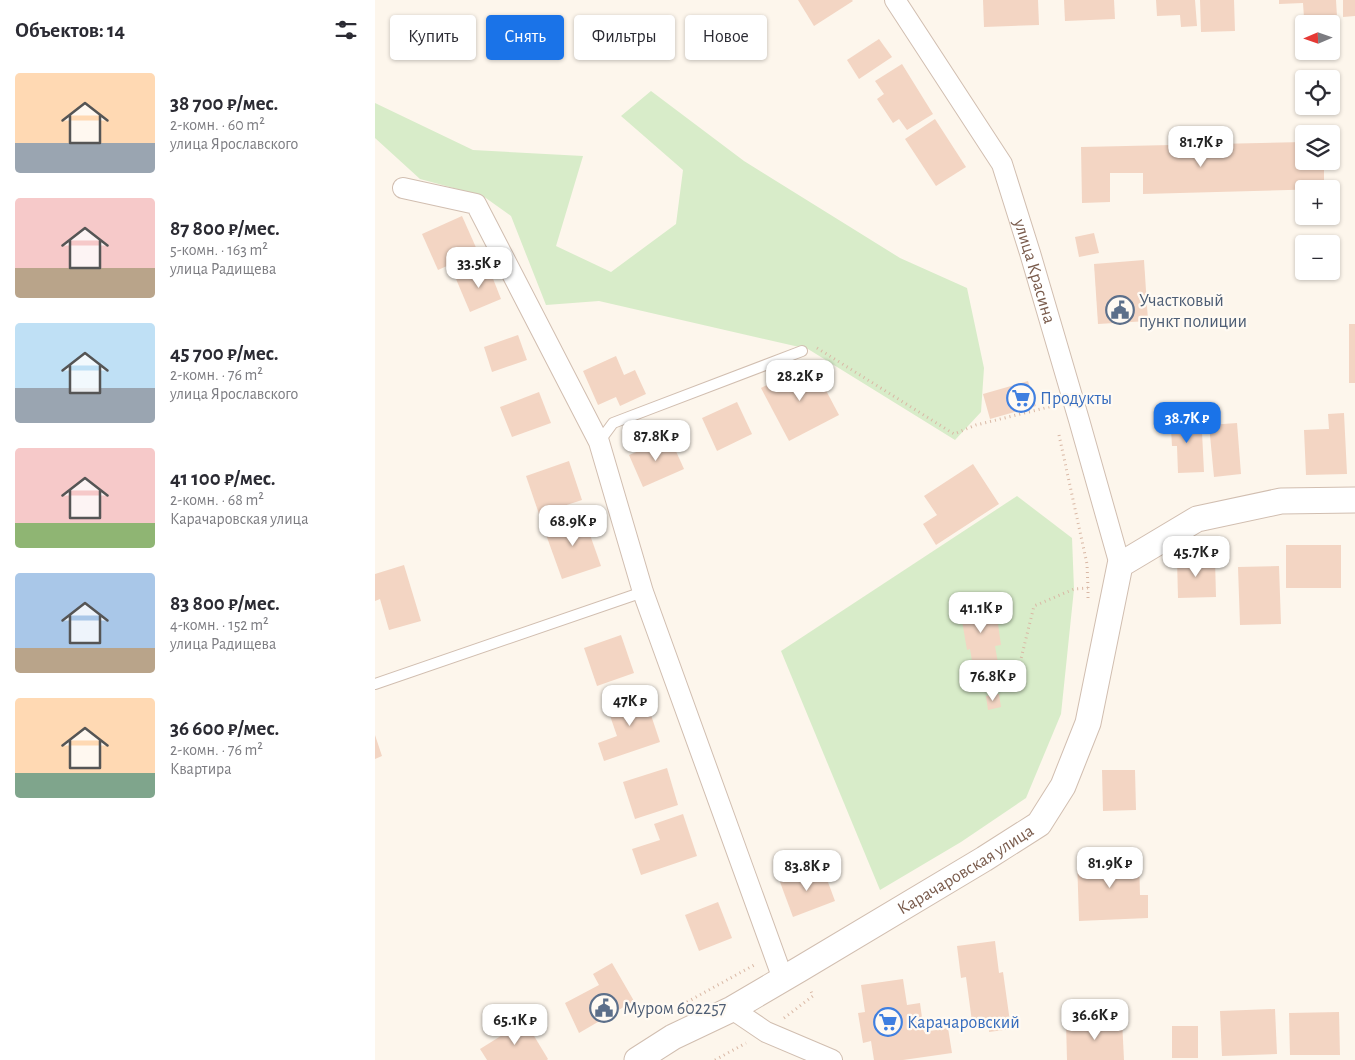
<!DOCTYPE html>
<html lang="ru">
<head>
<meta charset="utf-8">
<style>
	:root { --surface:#fff; --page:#f2f2f3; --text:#2b2b33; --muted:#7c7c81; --accent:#1a73e8 }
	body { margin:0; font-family:"Alegreya Sans",sans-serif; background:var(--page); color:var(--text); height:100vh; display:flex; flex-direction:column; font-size:19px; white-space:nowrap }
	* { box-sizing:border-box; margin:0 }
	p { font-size:16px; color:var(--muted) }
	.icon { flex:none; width:28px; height:28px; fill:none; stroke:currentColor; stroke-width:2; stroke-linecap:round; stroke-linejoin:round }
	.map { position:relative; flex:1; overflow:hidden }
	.drawer { display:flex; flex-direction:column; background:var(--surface); width:375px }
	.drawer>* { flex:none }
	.banner { position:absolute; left:15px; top:15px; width:475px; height:45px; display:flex; gap:10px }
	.needle { width:32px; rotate:268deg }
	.fabs { position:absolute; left:920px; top:15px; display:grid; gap:10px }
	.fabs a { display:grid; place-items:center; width:45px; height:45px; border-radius:5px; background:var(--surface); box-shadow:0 1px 4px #0004; font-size:25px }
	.price { position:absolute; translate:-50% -42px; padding:0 11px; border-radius:10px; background:#fff; color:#222; font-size:16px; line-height:32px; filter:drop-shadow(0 1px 2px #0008) }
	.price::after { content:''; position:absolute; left:50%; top:30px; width:15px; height:11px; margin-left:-8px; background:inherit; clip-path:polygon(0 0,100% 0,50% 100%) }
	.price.selected { background:var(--accent); color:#fff }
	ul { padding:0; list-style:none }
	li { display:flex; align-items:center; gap:15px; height:125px; padding:0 15px }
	li span { display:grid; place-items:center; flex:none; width:140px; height:100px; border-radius:5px; color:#555 }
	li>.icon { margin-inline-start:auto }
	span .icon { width:60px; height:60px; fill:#fffc; stroke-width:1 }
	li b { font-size:21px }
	h2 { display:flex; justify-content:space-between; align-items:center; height:60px; padding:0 15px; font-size:21px }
	.pill { padding:0 18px; border-radius:5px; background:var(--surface); box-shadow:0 1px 4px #0004; font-size:18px; line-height:45px }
	.pill.selected { background:var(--accent); color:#fff }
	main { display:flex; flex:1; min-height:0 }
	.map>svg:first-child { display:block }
	.green { fill:#d8ecc9 }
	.building { fill:#f3d5c3 }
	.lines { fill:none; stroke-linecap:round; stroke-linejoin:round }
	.service-casing { stroke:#d1beb0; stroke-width:12 }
	.minor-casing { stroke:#d1beb0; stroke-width:22 }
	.tertiary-casing { stroke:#d1beb0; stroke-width:27 }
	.path { stroke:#d9b8a5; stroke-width:3; stroke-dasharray:1 4; stroke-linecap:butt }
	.service { stroke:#fff; stroke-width:10 }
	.minor { stroke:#fff; stroke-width:20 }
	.tertiary { stroke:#fff; stroke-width:25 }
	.labels { text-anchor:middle; stroke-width:4.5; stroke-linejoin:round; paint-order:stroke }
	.street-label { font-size:18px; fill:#7a5c4d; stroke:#fffaf3 }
	.service-label { font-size:18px; fill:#4e5e75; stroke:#fffaf3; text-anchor:start }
	.shop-label { font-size:18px; fill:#366cbe; stroke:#fffaf3; text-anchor:start }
</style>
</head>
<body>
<main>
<section class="drawer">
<h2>Объектов: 14<svg class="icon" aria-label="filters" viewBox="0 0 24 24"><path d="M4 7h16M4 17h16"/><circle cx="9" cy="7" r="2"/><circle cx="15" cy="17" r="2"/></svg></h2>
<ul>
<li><span style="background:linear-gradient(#ffd9b3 70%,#9aa5b1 0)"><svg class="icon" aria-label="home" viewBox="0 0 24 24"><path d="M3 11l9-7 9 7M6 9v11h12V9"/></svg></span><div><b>38 700 ₽/мес.</b><p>2-комн. · 60 m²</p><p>улица Ярославского</p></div></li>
<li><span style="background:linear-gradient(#f6c9c9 70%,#b9a48a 0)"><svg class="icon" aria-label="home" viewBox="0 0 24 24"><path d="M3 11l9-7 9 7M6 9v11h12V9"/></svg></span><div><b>87 800 ₽/мес.</b><p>5-комн. · 163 m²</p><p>улица Радищева</p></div></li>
<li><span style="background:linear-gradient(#bfe0f5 65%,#9aa5b1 0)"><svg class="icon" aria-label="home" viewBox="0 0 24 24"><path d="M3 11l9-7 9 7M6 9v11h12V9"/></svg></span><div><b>45 700 ₽/мес.</b><p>2-комн. · 76 m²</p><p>улица Ярославского</p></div></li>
<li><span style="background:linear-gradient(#f6c9c9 75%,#8fb573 0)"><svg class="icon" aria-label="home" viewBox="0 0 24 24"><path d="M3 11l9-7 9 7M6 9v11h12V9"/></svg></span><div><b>41 100 ₽/мес.</b><p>2-комн. · 68 m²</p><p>Карачаровская улица</p></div></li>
<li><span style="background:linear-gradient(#a9c7e8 75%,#b9a48a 0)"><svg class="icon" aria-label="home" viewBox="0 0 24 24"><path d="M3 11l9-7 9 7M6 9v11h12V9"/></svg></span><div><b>83 800 ₽/мес.</b><p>4-комн. · 152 m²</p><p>улица Радищева</p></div></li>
<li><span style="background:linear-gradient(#ffd9b3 75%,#7fa58c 0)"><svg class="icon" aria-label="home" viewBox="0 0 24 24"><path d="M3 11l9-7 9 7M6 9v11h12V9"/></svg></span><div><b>36 600 ₽/мес.</b><p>2-комн. · 76 m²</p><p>Квартира</p></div></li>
</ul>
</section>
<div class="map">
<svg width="980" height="1060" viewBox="0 0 980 1060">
	<rect width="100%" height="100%" fill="#fdf6ec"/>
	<!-- green -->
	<g class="green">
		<path d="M276 91 369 161 525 258 592 288 609 368 606 412 580 440 433 349 224 301 171 305 136 216 108 196 45 179 0 138V103L98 150 208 156 181 246 236 272 301 224 308 170 246 116Z"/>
		<path d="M642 496 697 538 699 589 686 714 651 798 586 842 505 890 406 651Z"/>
	</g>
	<!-- building -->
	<g class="building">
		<path d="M423 0H477L478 1 439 26Z"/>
		<path d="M608 0H663L664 25 609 27Z"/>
		<path d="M689 0H739L740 19 690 21Z"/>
		<path d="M781 0H820L822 26 806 27 805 15 782 16Z"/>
		<path d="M825 0H859L860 31 826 32Z"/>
		<path d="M904 0H961L962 17 929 18 928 3 904 4Z"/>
		<path d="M968 0H980V16L968 17Z"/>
		<path d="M504 39 517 57 484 79 472 60Z"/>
		<path d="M527 64 558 114 532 130 524 119 518 123 502 99 509 94 500 81Z"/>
		<path d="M560 119 591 167 561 186 530 139Z"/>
		<path d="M929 142V161H949V189L768 194V173H735V202L707 203 706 147Z"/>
		<path d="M87 216 103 252 63 270 47 234Z"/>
		<path d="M719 233 724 253 704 257 700 237Z"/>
		<path d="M769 260 773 321 723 324 719 264Z"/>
		<path d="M113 266 126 299 95 312 81 279Z"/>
		<rect x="974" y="324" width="6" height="59"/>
		<path d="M143 335 152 360 117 372 109 347Z"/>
		<path d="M241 356 249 375 260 370 271 394 245 406 241 397 223 405 208 371Z"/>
		<path d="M436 362 464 415 414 441 386 388Z"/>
		<path d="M653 381 661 406 615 419 608 394Z"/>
		<path d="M164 392 176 423 137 437 125 407Z"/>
		<path d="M362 402 377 434 342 451 327 418Z"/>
		<path d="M815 412 816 433 827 432 829 472 803 473 802 446H797L795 413Z"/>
		<path d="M969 413 972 474 931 475 929 430 954 429 953 414Z"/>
		<path d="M862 423 866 474 839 477 834 425Z"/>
		<path d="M295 438 309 469 268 487 254 455Z"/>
		<path d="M194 461 207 500 164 514 151 476Z"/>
		<path d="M598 464 624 504 561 545 548 524 562 515 549 496Z"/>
		<path d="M208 515 226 566 187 579 169 529Z"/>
		<rect x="911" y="545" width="55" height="43"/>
		<path d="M802 559H840L841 597 803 598Z"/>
		<path d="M29 565 46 621 14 630 5 599 0 601V574Z"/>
		<path d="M904 566 906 624 865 625 863 567Z"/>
		<path d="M600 595 608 596 612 602 614 611 621 610 626 645 620 646 624 669 599 673 595 649 592 650 586 615H591L590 606 594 598Z"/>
		<path d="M246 635 259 673 222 686 209 648Z"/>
		<path d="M268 691 285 742 229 761 223 743 242 736 231 704Z"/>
		<path d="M624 694 626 707 613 710 611 696Z"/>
		<path d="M0 735 7 756 0 759Z"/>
		<path d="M292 768 303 805 260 819 248 782Z"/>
		<path d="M727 770H760L761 810 728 811Z"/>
		<path d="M308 814 322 856 266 875 257 849 285 840 279 824Z"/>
		<path d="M764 856 765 895H773V918L704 921 702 858Z"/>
		<path d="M447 866 460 901 418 917 405 882Z"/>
		<path d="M343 902 357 938 324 951 310 915Z"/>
		<path d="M620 941 624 973 628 972 636 1029 614 1032V1027L598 1029 591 977 586 978 582 946Z"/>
		<path d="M237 963 259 1001 204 1033 190 1003 224 985 218 974Z"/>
		<path d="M528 979 532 1005 545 1003 549 1032 573 1028 577 1053 528 1060H499L496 1041 488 1043 483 1013 490 1012 486 985Z"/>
		<path d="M900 1009 902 1054 847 1056 845 1011Z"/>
		<path d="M964 1012 965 1055H915L914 1013Z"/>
		<path d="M747 1020 749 1060H692L691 1022Z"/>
		<path d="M150 1021 173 1059 172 1060H112L105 1049Z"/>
		<rect x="797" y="1026" width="26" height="32"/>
	</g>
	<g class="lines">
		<defs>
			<g id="service">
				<path d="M224 442 238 423 427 351"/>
				<path d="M0 684 268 592"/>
			</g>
			<g id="minor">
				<path id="s1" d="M520 0 627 164 655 253 704 420 745 565"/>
				<path d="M28 188 101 204 224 442 268 592 408 979"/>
				<path d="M357 1009 391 1032 457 1060"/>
			</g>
			<g id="tertiary">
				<path id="s2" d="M262 1060 298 1037 357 1009 425 969 609 859 664 824 688 786 713 723 745 565 822 519 906 501 980 500"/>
			</g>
		</defs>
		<!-- service casing -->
		<use href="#service" class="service-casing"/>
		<!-- minor casing -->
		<use href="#minor" class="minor-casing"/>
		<!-- tertiary casing -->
		<use href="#tertiary" class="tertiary-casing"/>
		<!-- path -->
		<g class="path">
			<path d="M442 348 579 434 601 425 678 406 679 407"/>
			<path d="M684 435 712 564 713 588V599"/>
			<path d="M618 688 642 675 659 606 699 589 713 588"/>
			<path d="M312 1002 381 964"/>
			<path d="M409 1018 438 996 435 989"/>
			<path d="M340 1060 371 1043"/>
		</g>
		<!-- service -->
		<use href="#service" class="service"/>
		<!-- minor -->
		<use href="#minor" class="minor"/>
		<!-- tertiary -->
		<use href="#tertiary" class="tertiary"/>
	</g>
	<!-- icons -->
	<defs>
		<symbol id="civic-ring" viewBox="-11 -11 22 22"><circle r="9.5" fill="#fffaf3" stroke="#5c6f8a" stroke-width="1.5"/><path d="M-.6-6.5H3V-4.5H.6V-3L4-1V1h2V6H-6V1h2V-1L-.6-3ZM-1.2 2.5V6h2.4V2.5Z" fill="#5c6f8a"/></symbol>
		<symbol id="supermarket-ring" viewBox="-11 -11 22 22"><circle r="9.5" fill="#fffaf3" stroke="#3f7fe0" stroke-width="1.5"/><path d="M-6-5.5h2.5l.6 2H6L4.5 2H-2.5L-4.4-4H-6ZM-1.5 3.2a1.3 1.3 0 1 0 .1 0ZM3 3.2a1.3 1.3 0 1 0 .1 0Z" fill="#3f7fe0"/></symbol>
	</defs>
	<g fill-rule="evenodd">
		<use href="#civic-ring" x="729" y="294" width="32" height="32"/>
		<use href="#supermarket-ring" x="630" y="382" width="32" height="32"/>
		<use href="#civic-ring" x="213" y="992" width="32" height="32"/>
		<use href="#supermarket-ring" x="497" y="1006" width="32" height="32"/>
	</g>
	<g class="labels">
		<!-- street labels -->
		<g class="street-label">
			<text dy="6" stroke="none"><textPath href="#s1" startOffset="308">улица Красина</textPath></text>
			<text dy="6" stroke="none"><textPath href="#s2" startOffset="380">Карачаровская улица</textPath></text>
		</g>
		<!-- service labels -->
		<g class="service-label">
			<text x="764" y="306">Участковый<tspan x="764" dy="21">пункт полиции</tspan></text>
			<text x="248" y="1014">Муром 602257</text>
		</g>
		<!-- shop labels -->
		<g class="shop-label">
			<text x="665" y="404">Продукты</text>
			<text x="532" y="1028">Карачаровский</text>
		</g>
	</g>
</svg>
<div class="fabs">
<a><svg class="needle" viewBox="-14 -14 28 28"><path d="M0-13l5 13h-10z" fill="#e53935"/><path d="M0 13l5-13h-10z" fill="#7c7c81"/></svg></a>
<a><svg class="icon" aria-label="locate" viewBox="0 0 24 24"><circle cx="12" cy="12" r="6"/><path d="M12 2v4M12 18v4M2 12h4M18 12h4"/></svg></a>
<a><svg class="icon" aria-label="layers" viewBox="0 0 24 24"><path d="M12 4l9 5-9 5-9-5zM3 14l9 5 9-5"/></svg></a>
<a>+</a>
<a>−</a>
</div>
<b class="price" style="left:826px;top:168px">81.7K ₽</b>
<b class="price" style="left:104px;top:289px">33.5K ₽</b>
<b class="price" style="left:425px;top:402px">28.2K ₽</b>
<b class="price selected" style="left:812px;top:444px">38.7K ₽</b>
<b class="price" style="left:281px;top:462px">87.8K ₽</b>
<b class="price" style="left:198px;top:547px">68.9K ₽</b>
<b class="price" style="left:821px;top:578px">45.7K ₽</b>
<b class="price" style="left:606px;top:634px">41.1K ₽</b>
<b class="price" style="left:618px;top:702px">76.8K ₽</b>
<b class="price" style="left:255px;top:727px">47K ₽</b>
<b class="price" style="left:735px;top:889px">81.9K ₽</b>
<b class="price" style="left:432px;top:892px">83.8K ₽</b>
<b class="price" style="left:720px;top:1041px">36.6K ₽</b>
<b class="price" style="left:140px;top:1046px">65.1K ₽</b>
<div class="banner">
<a class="pill">Купить</a>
<a class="pill selected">Снять</a>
<a class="pill">Фильтры</a>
<a class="pill">Новое</a>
</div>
</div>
</main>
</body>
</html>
